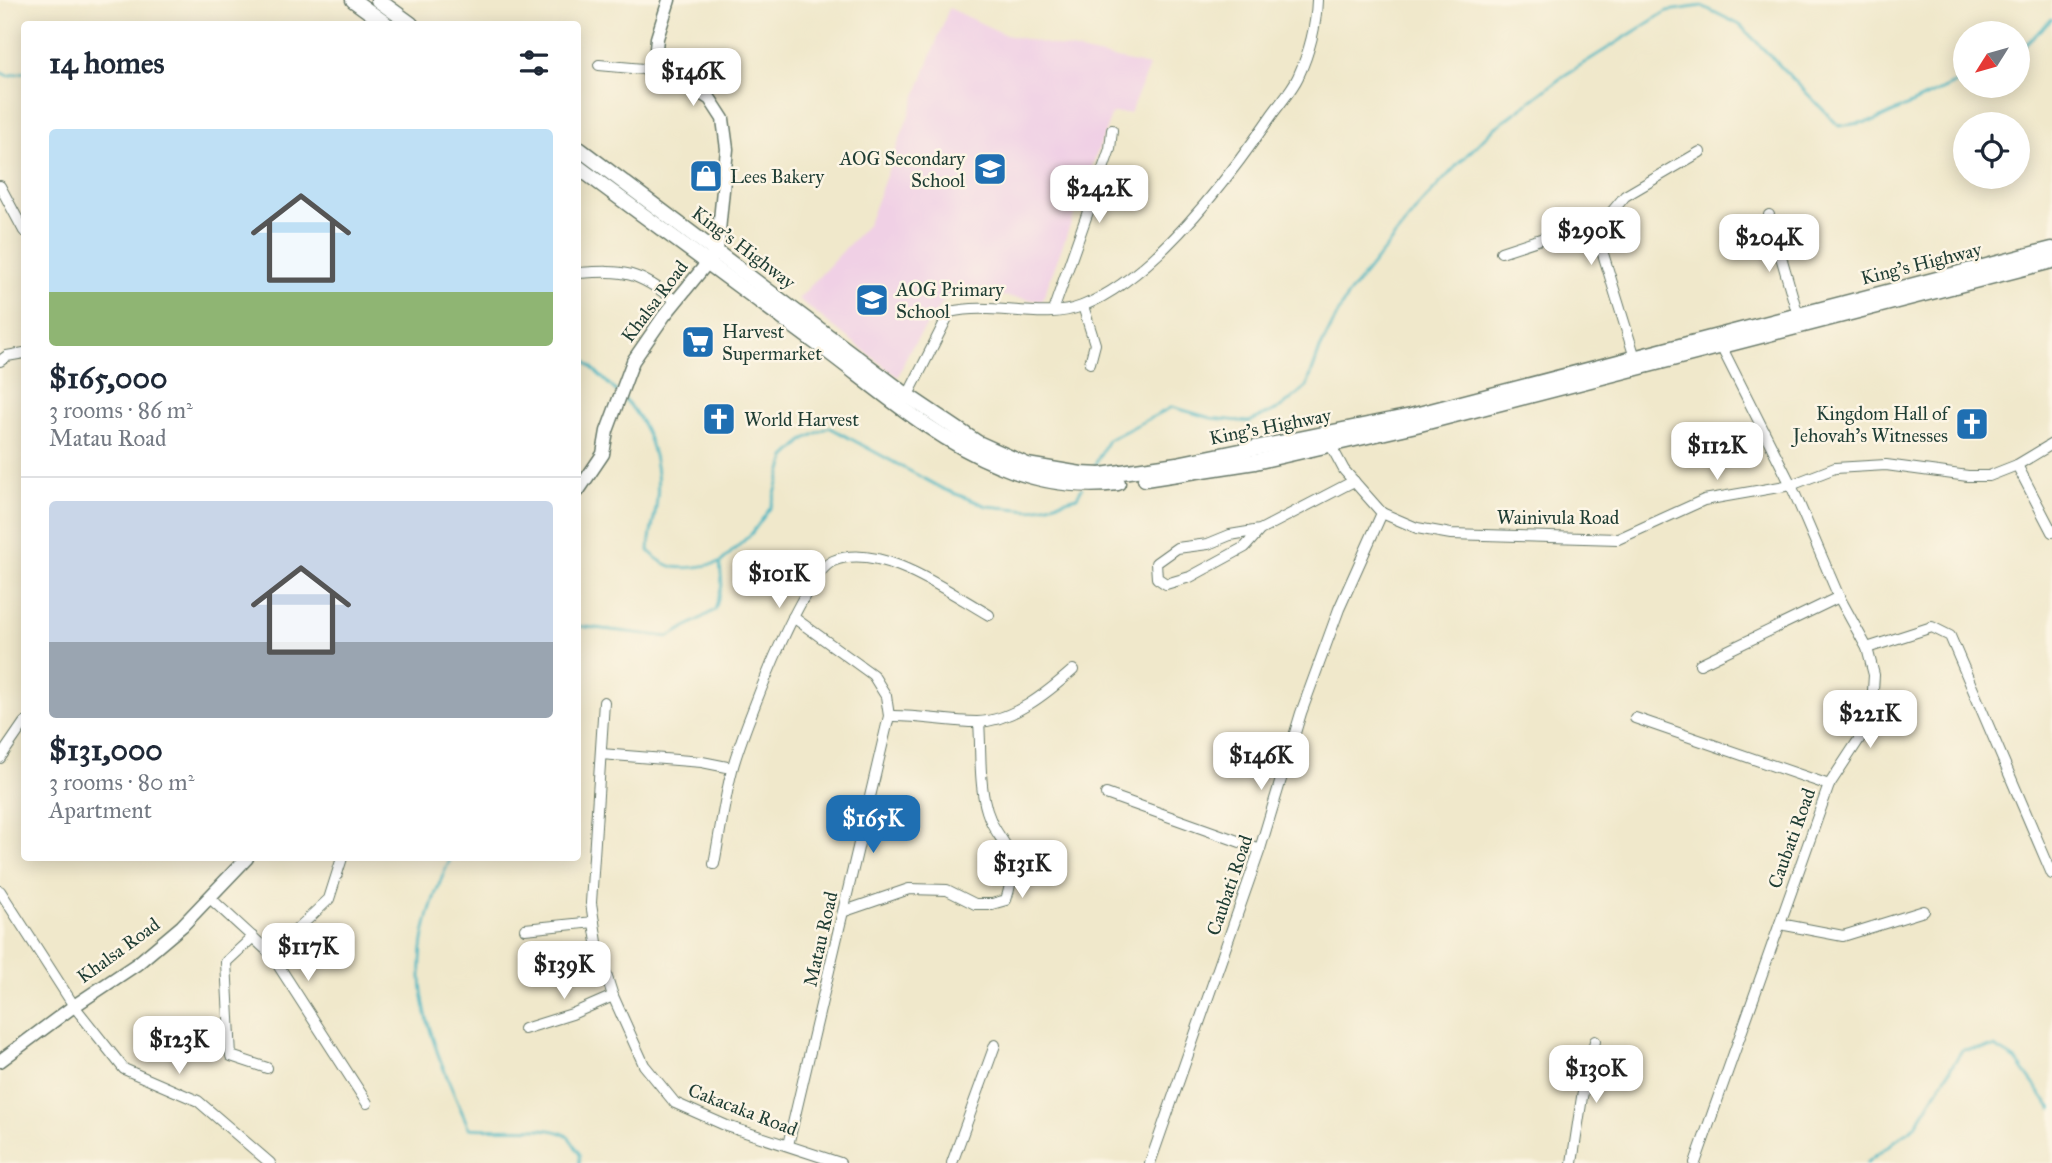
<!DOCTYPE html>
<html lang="en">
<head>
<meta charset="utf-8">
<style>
	:root { --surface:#fff; --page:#f6f6f7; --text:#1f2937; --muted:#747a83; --line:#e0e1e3; --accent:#1f6fb2 }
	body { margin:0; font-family:"IM FELL Great Primer",serif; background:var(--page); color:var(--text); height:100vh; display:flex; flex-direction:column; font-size:26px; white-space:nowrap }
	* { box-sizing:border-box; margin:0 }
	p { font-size:23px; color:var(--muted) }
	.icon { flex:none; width:38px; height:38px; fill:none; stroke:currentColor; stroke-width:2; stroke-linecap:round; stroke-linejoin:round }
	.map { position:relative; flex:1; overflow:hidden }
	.panel { position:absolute; left:21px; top:21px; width:560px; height:840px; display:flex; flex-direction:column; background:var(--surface); border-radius:7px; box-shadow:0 4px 18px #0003 }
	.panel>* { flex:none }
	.needle { width:46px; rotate:233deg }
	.controls { position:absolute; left:1953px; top:21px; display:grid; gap:14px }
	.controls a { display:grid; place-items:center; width:77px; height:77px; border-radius:50%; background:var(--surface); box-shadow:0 4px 18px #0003; font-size:35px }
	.price { position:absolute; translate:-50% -60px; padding:0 16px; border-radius:14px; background:#fff; color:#222; font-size:23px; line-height:46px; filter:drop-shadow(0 2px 4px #0008) }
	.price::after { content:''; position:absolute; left:50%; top:42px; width:21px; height:16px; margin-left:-10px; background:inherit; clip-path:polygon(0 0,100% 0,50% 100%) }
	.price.active { background:var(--accent); color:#fff }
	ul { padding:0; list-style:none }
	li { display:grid; align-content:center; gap:14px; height:371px; padding:0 28px }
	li+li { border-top:2px solid var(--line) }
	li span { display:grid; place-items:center; height:217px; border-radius:7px; color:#555 }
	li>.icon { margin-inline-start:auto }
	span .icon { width:126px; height:126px; fill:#fffc; stroke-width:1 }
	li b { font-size:30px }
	h2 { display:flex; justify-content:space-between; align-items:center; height:84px; padding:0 28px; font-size:30px }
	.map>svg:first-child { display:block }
	.built { fill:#f0d0e5 }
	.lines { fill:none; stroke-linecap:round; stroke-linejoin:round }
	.stream { stroke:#47b5c2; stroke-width:2.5 }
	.minor-casing { stroke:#687969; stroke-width:12 }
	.major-casing { stroke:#687969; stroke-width:15 }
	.highway-casing { stroke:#687969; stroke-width:17 }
	.minor { stroke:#fff; stroke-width:10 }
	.major { stroke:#fff; stroke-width:12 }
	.highway { stroke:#fff; stroke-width:14 }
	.labels { text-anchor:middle; stroke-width:5; stroke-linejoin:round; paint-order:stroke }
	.poi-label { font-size:19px; fill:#1f3d34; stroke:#fcf5e5; text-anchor:start }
	.street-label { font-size:19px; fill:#1f3d34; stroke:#fcf5e5 }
</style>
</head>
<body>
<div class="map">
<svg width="2052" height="1163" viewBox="0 0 2052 1163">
	<rect width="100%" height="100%" fill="#fcf5e5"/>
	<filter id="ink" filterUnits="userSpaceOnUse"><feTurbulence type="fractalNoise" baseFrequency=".0143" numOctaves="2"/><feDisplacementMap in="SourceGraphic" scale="14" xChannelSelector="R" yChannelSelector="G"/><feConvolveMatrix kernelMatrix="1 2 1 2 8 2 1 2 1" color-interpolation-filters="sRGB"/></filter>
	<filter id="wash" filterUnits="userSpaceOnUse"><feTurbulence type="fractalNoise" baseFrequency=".00686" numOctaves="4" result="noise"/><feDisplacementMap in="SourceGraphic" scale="28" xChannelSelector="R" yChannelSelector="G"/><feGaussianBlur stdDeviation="1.57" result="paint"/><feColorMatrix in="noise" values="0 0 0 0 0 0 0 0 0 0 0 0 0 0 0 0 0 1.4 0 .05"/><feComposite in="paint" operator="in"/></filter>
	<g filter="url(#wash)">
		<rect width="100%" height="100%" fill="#f0e8cb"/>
		<!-- built -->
		<path class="built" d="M949 8 1006 35 1149 66 1130 113H1112L1042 301 985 294 945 299 909 351 898 377 798 299 868 224Z"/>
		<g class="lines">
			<!-- stream -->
			<g class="stream">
				<path d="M2018 52 2052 19"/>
				<path d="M0 72 8 76 24 72"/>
				<path d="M578 358 584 360 617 392"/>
				<path d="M624 399C651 426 662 470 656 507 654 522 649 535 649 551 670 575 690 568 719 563"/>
				<path d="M1092 470 1108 440 1172 407 1211 418 1249 422 1282 407 1307 386 1320 349 1346 298 1419 206 1460 162 1492 130 1565 75 1667 11 1702 6 1740 25 1839 126 1874 121 1965 79"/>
				<path d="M578 626 669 637 715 610 722 585 720 563 752 533 771 507 786 457 805 439 829 427 943 489 987 506 1031 510 1077 497 1082 488"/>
				<path d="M451 858C397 968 423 1023 469 1128 492 1131 554 1123 568 1137 573 1141 577 1150 580 1155L579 1163"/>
				<path d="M1866 1163 1916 1125 1962 1050 1995 1047 2016 1060 2052 1109"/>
			</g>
		</g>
	</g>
	<g filter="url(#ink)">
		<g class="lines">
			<defs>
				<g id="minor">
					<path d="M599 65 654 70"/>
					<path d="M0 186 24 231"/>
					<path d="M1769 215 1799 319"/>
					<path d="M1596 231 1625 196 1700 152"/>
					<path d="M1501 252 1583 225 1596 231 1636 361"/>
					<path d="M578 273C626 270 636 271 676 301"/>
					<path d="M1083 306 1095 344 1090 363"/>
					<path d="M1053 311 1110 149 1112 130"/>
					<path d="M0 361 7 356 24 353"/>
					<path d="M906 399 950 312C993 301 1041 322 1082 306 1154 278 1228 179 1271 116 1280 103 1292 90 1298 77 1310 51 1316 27 1317 0"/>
					<path d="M2017 465 2052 532"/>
					<path d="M1382 513 1417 528 1451 534 1618 539 1704 500 1791 485 1835 468 1886 465 1968 476H1989L2017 465 2052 444"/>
					<path d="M1260 530 1230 535 1208 544 1177 548 1156 563 1157 578 1166 584 1190 577 1245 547 1260 530 1354 481"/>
					<path d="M1867 648 1932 627 1950 636 2052 874"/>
					<path d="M1700 664 1839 597"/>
					<path d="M604 702 591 903 598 949 613 996 644 1065 675 1103 727 1126 840 1163"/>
					<path d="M889 716C918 715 948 722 977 722 1013 721 1047 693 1073 670"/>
					<path d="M1635 718 1829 785"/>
					<path d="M601 754 702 762 732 768"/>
					<path d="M0 758 24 723"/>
					<path d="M1106 794 1260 849"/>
					<path d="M714 864C720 833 724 801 732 770 741 735 803 573 833 561 880 541 950 593 989 615"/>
					<path d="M0 891 74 1006 124 1069 198 1101 270 1163"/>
					<path d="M210 898 271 954 367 1103"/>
					<path d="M845 911 909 889 947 890 975 904H992L1006 900C1025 840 993 848 984 799 979 774 981 747 979 722"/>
					<path d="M1780 924 1843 936 1924 911"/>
					<path d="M525 929 594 922"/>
					<path d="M253 937 226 962 231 1056 267 1068"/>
					<path d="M271 954 329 899 342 858"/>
					<path d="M524 1029 572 1014 613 996"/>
					<path d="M788 1145 889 716 886 696 873 675 793 617"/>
					<path d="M952 1163 995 1045"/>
					<path d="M1150 1163 1260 849 1301 713 1339 609 1382 513 1344 470 1329 442"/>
					<path d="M1572 1163 1582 1097 1595 1041"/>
					<path d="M1695 1163 1829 785 1871 721 1874 675 1867 648 1839 597 1791 485 1721 346"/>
				</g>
				<g id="major">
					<path d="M578 491 603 454 607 431 633 361 664 316 717 251 727 149 723 119 710 99 677 78 654 70 657 38 669 0"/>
					<path d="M0 1061 74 1006 137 964 182 926 247 858"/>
				</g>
				<g id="highway">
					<path d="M353 0 386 24"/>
					<path d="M378 0 411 24"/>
					<path d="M578 148 908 396 978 443 1027 465 1081 474 1101 475 1177 464 1411 416 2052 249"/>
					<path d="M578 167C662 229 746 291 830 353 883 393 937 440 999 465 1036 481 1078 488 1118 483"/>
					<path d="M1145 479 1255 462 1416 425 2052 261"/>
				</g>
			</defs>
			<!-- minor casing -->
			<use href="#minor" class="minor-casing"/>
			<!-- major casing -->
			<use href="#major" class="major-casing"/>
			<!-- highway casing -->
			<use href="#highway" class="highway-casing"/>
			<!-- minor -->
			<use href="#minor" class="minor"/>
			<!-- major -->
			<use href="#major" class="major"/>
			<!-- highway -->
			<use href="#highway" class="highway"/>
		</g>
	</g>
	<!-- icons -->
	<defs>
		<symbol id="university-square" viewBox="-11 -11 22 22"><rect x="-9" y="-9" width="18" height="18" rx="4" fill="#1f6fb2" stroke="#fcf5e5"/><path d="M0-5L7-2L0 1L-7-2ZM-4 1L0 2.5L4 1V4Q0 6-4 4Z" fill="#fff"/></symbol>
		<symbol id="shop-square" viewBox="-11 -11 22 22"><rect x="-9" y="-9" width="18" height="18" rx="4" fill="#1f6fb2" stroke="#fcf5e5"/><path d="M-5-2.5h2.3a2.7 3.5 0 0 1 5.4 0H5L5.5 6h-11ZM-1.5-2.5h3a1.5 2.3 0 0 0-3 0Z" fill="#fff"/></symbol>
		<symbol id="school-square" viewBox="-11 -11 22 22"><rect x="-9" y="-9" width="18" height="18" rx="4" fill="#1f6fb2" stroke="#fcf5e5"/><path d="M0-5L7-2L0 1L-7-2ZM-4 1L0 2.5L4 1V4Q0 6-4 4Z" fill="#fff"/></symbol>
		<symbol id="supermarket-square" viewBox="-11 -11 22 22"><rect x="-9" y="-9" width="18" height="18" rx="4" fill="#1f6fb2" stroke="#fcf5e5"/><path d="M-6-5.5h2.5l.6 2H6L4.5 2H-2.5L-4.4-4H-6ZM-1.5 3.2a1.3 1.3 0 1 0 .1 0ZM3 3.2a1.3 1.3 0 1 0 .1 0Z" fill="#fff"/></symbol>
		<symbol id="church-square" viewBox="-11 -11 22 22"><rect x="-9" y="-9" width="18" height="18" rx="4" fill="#1f6fb2" stroke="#fcf5e5"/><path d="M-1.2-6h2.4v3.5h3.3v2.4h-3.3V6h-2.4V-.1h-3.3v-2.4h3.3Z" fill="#fff"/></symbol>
	</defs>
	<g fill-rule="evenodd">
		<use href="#university-square" x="971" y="150" width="38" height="38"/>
		<use href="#shop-square" x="687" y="157" width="38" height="38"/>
		<use href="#school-square" x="853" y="281" width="38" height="38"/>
		<use href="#supermarket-square" x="679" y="323" width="38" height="38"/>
		<use href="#church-square" x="700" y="400" width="38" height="38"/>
		<use href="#church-square" x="1953" y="405" width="38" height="38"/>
	</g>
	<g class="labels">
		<!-- poi labels -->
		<g class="poi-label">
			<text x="965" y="165" text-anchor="end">AOG Secondary<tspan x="965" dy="22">School</tspan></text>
			<text x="730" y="183">Lees Bakery</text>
			<text x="896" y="296">AOG Primary<tspan x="896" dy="22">School</tspan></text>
			<text x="722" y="338">Harvest<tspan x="722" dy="22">Supermarket</tspan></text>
			<text x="1948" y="420" text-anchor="end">Kingdom Hall of<tspan x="1948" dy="22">Jehovah's Witnesses</tspan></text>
			<text x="744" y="426">World Harvest</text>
		</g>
		<!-- street labels -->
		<g class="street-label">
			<text transform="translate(744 247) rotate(37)" y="7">King's Highway</text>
			<text transform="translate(1921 263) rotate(-14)" y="7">King's Highway</text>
			<text transform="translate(654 301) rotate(-53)" y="7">Khalsa Road</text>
			<text transform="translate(1270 426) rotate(-11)" y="7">King's Highway</text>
			<text x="1558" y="524">Wainivula Road</text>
			<text transform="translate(1791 838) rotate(-70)" y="7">Caubati Road</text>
			<text transform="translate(1229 885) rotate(-71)" y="7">Caubati Road</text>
			<text transform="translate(820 939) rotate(-77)" y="7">Matau Road</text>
			<text transform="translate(118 950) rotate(-36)" y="7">Khalsa Road</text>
			<text transform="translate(743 1109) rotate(21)" y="7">Cakacaka Road</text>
		</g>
	</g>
</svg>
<div class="controls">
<a><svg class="needle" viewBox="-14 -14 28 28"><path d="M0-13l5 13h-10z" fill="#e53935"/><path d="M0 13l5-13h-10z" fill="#747a83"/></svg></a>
<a><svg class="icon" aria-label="locate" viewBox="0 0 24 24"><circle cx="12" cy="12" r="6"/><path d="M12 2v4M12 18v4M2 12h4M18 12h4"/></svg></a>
</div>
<b class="price" style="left:693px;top:108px">$146K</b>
<b class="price" style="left:1099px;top:225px">$242K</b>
<b class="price" style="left:1591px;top:267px">$290K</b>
<b class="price" style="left:1769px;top:274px">$204K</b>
<b class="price" style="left:1717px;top:482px">$112K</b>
<b class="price" style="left:779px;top:610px">$101K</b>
<b class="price" style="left:1870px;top:750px">$221K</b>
<b class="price" style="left:1261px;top:792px">$146K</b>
<b class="price active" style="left:873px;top:855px">$165K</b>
<b class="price" style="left:1022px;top:900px">$131K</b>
<b class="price" style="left:308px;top:983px">$117K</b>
<b class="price" style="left:564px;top:1001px">$139K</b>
<b class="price" style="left:179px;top:1076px">$123K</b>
<b class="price" style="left:1596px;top:1105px">$130K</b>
<section class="panel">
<h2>14 homes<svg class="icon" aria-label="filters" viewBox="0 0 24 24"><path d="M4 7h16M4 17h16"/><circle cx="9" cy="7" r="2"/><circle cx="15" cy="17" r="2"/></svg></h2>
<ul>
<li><span style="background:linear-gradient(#bfe0f5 75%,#8fb573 0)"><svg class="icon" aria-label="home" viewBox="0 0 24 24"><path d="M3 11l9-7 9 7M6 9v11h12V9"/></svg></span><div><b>$165,000</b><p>3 rooms · 86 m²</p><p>Matau Road</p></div></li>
<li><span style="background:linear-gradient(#c9d6e8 65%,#9aa5b1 0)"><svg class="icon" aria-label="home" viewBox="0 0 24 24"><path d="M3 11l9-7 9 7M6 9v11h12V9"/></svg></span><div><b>$131,000</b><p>3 rooms · 80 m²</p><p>Apartment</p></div></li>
</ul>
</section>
</div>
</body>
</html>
